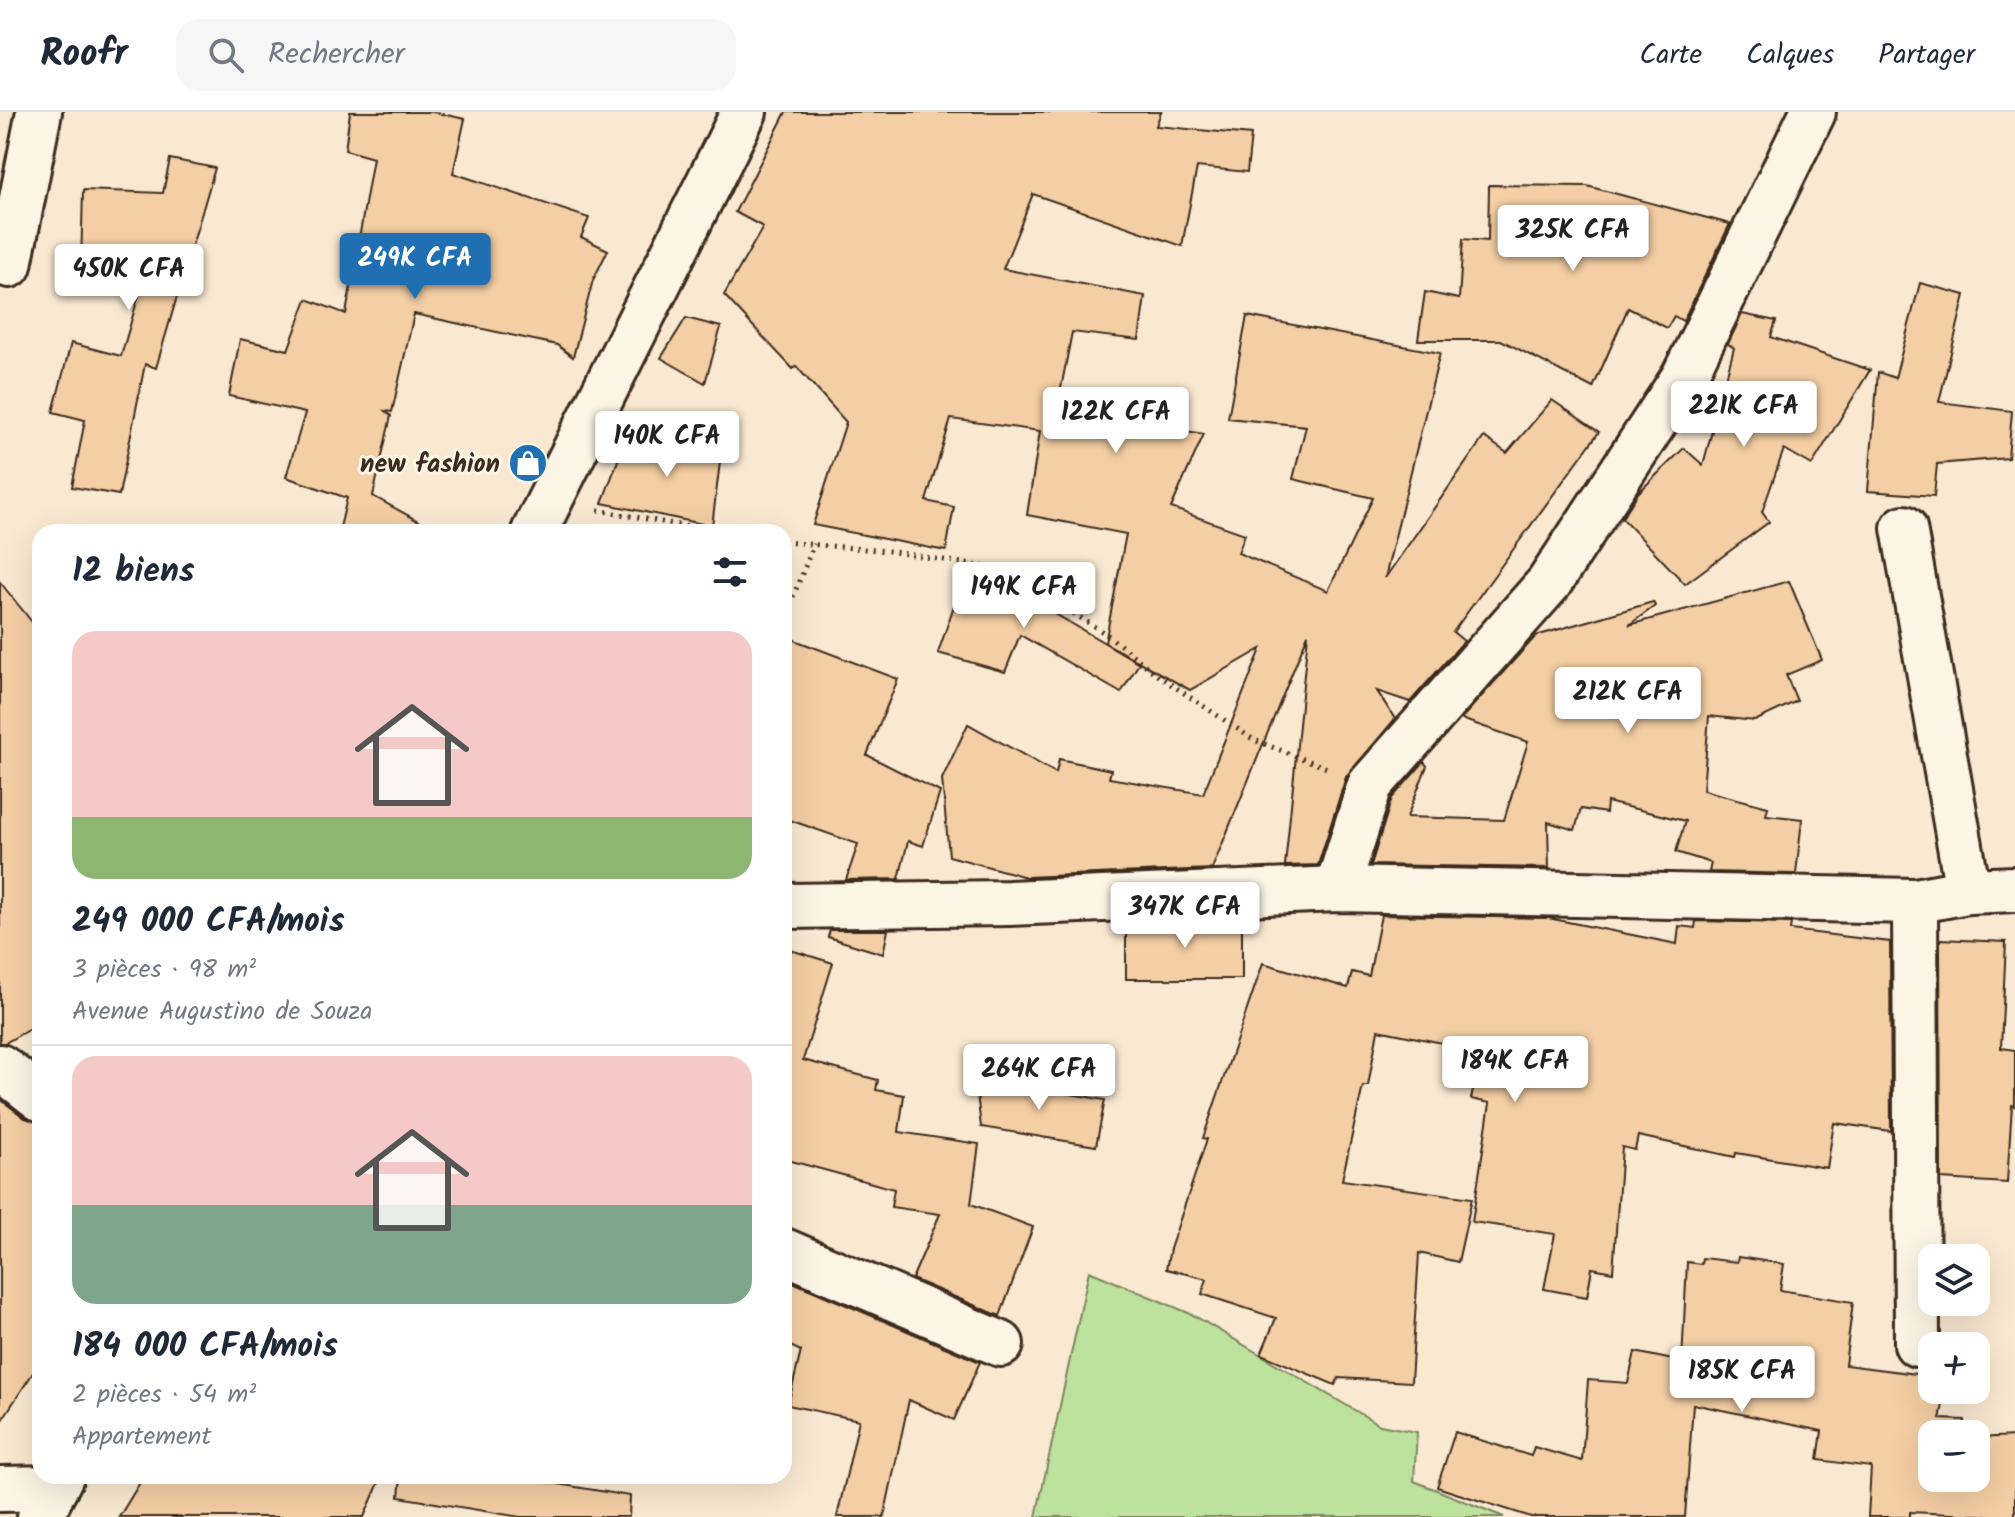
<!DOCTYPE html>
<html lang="fr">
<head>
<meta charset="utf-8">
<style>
	:root { --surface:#fff; --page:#f6f6f7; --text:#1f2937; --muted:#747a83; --line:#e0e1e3; --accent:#1f6fb2 }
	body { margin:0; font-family:Kalam,sans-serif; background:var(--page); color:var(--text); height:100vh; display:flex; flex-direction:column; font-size:30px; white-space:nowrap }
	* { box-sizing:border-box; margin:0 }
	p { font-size:26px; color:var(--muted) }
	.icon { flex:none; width:44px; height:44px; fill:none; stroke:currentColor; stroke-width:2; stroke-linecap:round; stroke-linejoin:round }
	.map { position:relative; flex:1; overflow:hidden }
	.side { position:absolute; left:32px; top:412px; width:760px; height:960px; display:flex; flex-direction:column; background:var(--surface); border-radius:24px; box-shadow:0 8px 32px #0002 }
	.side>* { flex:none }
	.buttons { position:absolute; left:1918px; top:1132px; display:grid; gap:16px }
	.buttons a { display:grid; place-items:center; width:72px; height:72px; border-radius:16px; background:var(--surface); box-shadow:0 8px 32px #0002; font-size:40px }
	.price { position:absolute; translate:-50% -68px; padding:0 18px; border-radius:8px; background:#fff; color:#222; font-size:26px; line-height:52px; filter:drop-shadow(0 2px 4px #0008) }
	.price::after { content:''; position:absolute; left:50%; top:48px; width:24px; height:18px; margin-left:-12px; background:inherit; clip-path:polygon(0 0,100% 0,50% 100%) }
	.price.selected { background:var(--accent); color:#fff }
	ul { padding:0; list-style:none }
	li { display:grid; align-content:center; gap:16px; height:424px; padding:0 40px }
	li+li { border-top:2px solid var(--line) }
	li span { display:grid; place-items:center; height:248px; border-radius:24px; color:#555 }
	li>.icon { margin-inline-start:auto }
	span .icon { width:144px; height:144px; fill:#fffc; stroke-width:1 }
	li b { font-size:34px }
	h2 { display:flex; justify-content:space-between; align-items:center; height:96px; padding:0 40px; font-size:34px }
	header { display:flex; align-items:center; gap:48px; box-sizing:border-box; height:112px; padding:0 40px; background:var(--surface); border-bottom:2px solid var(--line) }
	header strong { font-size:38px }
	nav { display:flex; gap:44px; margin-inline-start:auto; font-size:28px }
	.search { width:560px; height:72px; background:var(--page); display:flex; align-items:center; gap:20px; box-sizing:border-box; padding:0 28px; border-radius:24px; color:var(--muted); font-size:30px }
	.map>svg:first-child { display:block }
	.green { fill:#bde29d; stroke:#7c865e; stroke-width:2 }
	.building { fill:#f4cea4; stroke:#3b2a1e; stroke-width:2 }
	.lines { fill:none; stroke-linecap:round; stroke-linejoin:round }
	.minor-casing { stroke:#3b2a1e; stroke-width:50 }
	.secondary-casing { stroke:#3b2a1e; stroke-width:50 }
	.path { stroke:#3b2a1e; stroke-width:5; stroke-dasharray:2 6; stroke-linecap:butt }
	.minor { stroke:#fcf5e5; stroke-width:44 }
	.secondary { stroke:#fcf5e5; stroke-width:44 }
	.labels { text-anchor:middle; stroke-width:6; stroke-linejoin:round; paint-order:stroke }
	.poi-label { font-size:26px; font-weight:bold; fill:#3b2a1e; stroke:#fcf5e5; text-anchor:end }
</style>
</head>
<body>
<header>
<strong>Roofr</strong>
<div class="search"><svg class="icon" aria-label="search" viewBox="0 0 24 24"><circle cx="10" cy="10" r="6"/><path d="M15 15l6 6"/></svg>Rechercher</div>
<nav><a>Carte</a><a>Calques</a><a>Partager</a></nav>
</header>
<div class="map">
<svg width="2015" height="1405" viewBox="0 0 2015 1405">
	<rect width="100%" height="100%" fill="#fae9d2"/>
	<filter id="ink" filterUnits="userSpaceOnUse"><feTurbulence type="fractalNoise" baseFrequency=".0125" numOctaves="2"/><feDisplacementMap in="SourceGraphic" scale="16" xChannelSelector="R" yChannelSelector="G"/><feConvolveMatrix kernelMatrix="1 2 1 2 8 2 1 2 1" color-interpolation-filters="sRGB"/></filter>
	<g filter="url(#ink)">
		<!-- green -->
		<path class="green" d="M1089 1159 1191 1202 1380 1313 1417 1320 1414 1369 1504 1405H1036Z"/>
		<!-- building -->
		<g class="building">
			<path d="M350 0H433L465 7 453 61 589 106 581 125 608 138 593 168 573 245 557 233 414 202 392 300 385 299 391 304 373 384 438 420H339L347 386 286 365 305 301 229 284 240 227 288 238 307 187 346 202 373 46 345 38Z"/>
			<path d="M786 0H1161L1156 14 1251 23 1247 60 1197 55 1182 134 1033 82 1003 157 1145 184 1139 228 1072 220 1057 297 1204 322 1171 396 1245 422 1238 441 1328 479 1373 386 1293 367 1306 314 1228 306 1247 204 1440 241 1385 466 1484 325 1507 341 1552 288 1599 320 1453 520 1464 529 1410 590 1377 579 1395 607 1346 665 1318 753 1285 754 1308 522 1212 757 1026 765 949 744 942 667 968 612 1056 661 1059 647 1111 658 1109 666 1203 682 1261 537 1190 578 1105 531 1126 422 1027 403 1040 319 951 307 926 389 954 395 946 439 813 413 846 310 796 254 793 257 724 183 763 115 735 100Z"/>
			<path d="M170 47 215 56 156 256 145 252 119 383 72 375 85 308 53 300 71 231 121 244 147 155 81 153 83 78 163 81Z"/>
			<path d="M1489 73 1587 74 1730 112 1683 209 1674 204 1667 216 1628 196 1593 276 1501 228H1418L1425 180 1459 187 1463 127 1488 129Z"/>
			<path d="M1920 171 1965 183 1939 290 2012 299 2008 346 1937 352 1934 384 1868 379 1878 260 1895 266Z"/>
			<path d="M1742 202 1776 209 1771 225 1870 258 1812 353 1784 337 1762 400 1769 410 1685 472 1622 406 1638 381 1684 336 1703 353 1734 236 1728 232Z"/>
			<path d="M686 206 721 215 705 271 661 246Z"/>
			<path d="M629 319 671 335 674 325 722 334 712 414 602 391Z"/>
			<path d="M966 458 1044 473 1040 493 1139 551 1121 581 1020 523 1005 560 938 541Z"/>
			<path d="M1789 469 1822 548 1786 563 1797 589 1755 609 1709 604 1703 678 1768 695 1766 703 1802 707 1796 762 1709 760 1711 751 1676 740 1685 709 1607 690 1606 701 1581 697 1575 718 1548 710 1549 756 1371 753 1392 686 1424 650 1427 654 1407 705 1504 708 1528 630 1461 607 1536 524 1653 490 1655 494 1629 513Z"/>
			<path d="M0 470 40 520V911L5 931H0Z"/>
			<path d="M784 524 898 567 867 643 940 680 923 734 908 729 899 767 846 768 858 732 784 706Z"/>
			<path d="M1381 803 1548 806 1677 832 1679 814 1695 816 1696 809 1791 811 1790 818 1890 830 1891 1019 1834 1011 1827 1056 1736 1041 1735 1045 1638 1024 1635 1038 1622 1035 1613 1160 1592 1156 1587 1185 1544 1177 1555 1122 1472 1110 1490 991 1471 987 1482 939 1378 918 1368 974H1363L1342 1068 1472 1086 1458 1150 1419 1141 1411 1270 1339 1266 1335 1273 1261 1242 1276 1206 1202 1182 1207 1167 1166 1157 1170 1137 1207 1027 1203 1026 1263 851 1348 876 1352 860 1369 864Z"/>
			<path d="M1242 806V867H1126V811Z"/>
			<path d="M830 818H888L883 842 828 825Z"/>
			<path d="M1940 827 2006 830 2001 936 2015 938V994L2012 993 2007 1071 1941 1067Z"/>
			<path d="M784 836 833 851 803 948 878 968 876 978 904 983 899 1020 979 1032 971 1092 1033 1115 1000 1204 912 1167 940 1102 891 1095 894 1077 784 1047Z"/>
			<path d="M975 965 1105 988 1096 1034 981 1015Z"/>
			<path d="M0 987 25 1006 40 1010V1250L0 1311Z"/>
			<path d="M1738 1145 1784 1152 1780 1178 1853 1190 1845 1253 1932 1264V1278H1946L1940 1307 1965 1308 1964 1322H1932V1366H1976V1326L2015 1324V1405L1910 1400V1405H1868L1871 1355 1818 1348 1822 1319 1693 1292 1685 1405H1531L1437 1375 1455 1320 1531 1344 1534 1335 1582 1349 1588 1268 1628 1271 1635 1240 1682 1250 1687 1150 1701 1152 1702 1146 1737 1150Z"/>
			<path d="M788 1168 980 1250 954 1308 909 1288 884 1405H837L859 1308 788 1293 801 1239 784 1231V1178Z"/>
			<path d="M144 1364H382L364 1405H119Z"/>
			<path d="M401 1364H510L630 1384 629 1405H520L399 1385Z"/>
		</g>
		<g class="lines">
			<defs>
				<g id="minor">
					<path d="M9 153 39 0"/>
					<path d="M1904 416 1968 779"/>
					<path d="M1337 777 1370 673 1549 471 1684 265 1813 0"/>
					<path d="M1915 789 1917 1232"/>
					<path d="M784 794 1009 791 1337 777 1915 789 1968 779 2015 777"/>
					<path d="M0 955 40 986"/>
					<path d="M784 1139 1001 1232"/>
					<path d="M0 1377 55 1376"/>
				</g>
				<g id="secondary">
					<path d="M534 420 744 0"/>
					<path d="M40 1405 61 1364"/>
				</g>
			</defs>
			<!-- minor casing -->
			<use href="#minor" class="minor-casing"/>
			<!-- secondary casing -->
			<use href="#secondary" class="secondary-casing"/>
			<!-- path -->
			<g class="path">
				<path d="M598 398 716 420"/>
				<path d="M784 430 888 439 1006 458 1109 524 1160 565 1254 628 1327 656"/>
				<path d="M784 507 814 432"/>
			</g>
			<!-- minor -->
			<use href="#minor" class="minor"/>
			<!-- secondary -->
			<use href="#secondary" class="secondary"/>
		</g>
	</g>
	<!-- icons -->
	<defs>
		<symbol id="shop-disc" viewBox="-11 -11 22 22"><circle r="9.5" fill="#1f6fb2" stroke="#fcf5e5"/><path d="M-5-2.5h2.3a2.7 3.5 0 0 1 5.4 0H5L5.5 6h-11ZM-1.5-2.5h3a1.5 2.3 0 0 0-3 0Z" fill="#fff"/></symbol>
	</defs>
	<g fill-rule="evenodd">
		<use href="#shop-disc" x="506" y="329" width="44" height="44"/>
	</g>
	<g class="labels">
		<!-- poi labels -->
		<g class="poi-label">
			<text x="500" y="360">new fashion</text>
		</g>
	</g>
</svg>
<div class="buttons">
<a><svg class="icon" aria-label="layers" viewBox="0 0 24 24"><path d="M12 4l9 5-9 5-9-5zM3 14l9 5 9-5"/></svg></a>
<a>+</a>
<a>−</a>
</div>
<b class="price" style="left:1573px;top:161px">325K CFA</b>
<b class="price selected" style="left:415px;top:189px">249K CFA</b>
<b class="price" style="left:129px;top:200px">450K CFA</b>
<b class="price" style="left:1744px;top:337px">221K CFA</b>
<b class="price" style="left:1116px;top:343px">122K CFA</b>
<b class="price" style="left:667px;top:367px">140K CFA</b>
<b class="price" style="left:1024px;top:518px">149K CFA</b>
<b class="price" style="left:1628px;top:623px">212K CFA</b>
<b class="price" style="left:1185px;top:838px">347K CFA</b>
<b class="price" style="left:1515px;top:992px">184K CFA</b>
<b class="price" style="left:1039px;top:1000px">264K CFA</b>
<b class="price" style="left:1742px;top:1302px">185K CFA</b>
<section class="side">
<h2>12 biens<svg class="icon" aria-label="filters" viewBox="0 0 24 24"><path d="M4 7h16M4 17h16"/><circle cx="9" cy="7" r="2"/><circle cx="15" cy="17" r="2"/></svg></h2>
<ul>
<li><span style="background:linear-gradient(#f6c9c9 75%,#8fb573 0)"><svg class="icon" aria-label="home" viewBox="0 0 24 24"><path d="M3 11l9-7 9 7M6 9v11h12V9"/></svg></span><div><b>249 000 CFA/mois</b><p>3 pièces · 98 m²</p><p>Avenue Augustino de Souza</p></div></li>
<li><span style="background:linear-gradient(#f6c9c9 60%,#7fa58c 0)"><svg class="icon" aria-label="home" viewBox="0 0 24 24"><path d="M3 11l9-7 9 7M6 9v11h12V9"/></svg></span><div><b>184 000 CFA/mois</b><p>2 pièces · 54 m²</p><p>Appartement</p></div></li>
</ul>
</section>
</div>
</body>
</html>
